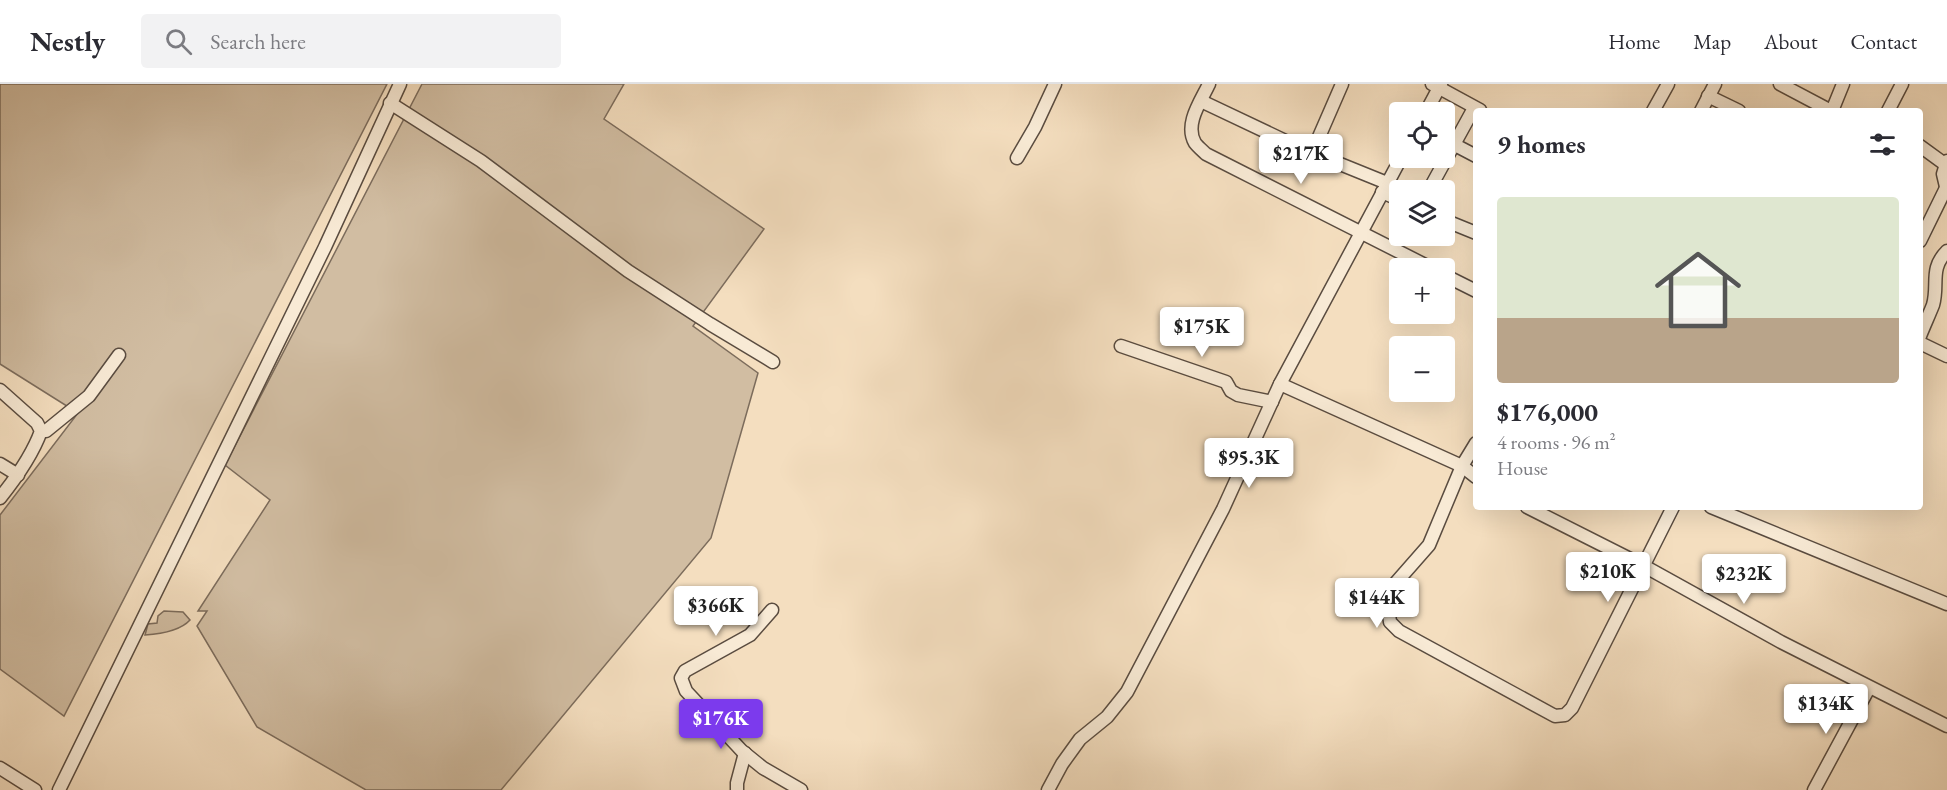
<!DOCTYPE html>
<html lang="en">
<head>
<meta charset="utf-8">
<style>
	:root { --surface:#fff; --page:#f2f2f3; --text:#2b2b33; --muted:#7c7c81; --line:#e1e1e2; --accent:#7c3aed }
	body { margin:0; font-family:"EB Garamond",serif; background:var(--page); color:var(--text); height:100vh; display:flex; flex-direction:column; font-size:22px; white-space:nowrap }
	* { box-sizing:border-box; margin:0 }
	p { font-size:20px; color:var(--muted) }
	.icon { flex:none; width:33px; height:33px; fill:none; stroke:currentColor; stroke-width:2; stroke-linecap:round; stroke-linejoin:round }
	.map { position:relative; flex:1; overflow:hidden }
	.side { position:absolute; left:1473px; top:24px; width:450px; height:402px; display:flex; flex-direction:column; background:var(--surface); border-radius:6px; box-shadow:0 6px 24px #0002 }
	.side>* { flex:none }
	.tools { position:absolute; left:1389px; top:18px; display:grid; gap:12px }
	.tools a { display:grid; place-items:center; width:66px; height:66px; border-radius:6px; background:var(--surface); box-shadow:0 6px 24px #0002; font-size:30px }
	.price { position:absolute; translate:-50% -51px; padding:0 14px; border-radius:6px; background:#fff; color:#222; font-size:20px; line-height:39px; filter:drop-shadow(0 2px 3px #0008) }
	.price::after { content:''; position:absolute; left:50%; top:36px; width:18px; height:14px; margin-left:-9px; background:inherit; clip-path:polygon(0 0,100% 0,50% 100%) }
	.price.on { background:var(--accent); color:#fff }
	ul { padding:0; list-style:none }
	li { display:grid; align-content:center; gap:12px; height:318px; padding:0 24px }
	li span { display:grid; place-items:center; height:186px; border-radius:6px; color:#555 }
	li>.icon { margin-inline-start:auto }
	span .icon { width:108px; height:108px; fill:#fffc; stroke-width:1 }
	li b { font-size:26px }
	h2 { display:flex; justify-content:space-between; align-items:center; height:72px; padding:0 24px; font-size:26px }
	header { display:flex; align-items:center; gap:36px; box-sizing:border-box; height:84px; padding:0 30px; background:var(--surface); border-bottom:2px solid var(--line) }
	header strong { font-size:28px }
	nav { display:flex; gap:33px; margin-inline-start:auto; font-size:21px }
	.search { width:420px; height:54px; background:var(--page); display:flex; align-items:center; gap:15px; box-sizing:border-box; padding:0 21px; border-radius:6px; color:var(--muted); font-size:22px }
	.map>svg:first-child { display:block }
	.green { fill:#d1bda2; stroke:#7c6c5c; stroke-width:1.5 }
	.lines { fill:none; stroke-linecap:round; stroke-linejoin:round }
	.minor-casing { stroke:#5a4c40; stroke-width:15 }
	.minor { stroke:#f8ead5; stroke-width:12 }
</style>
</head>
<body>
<header>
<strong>Nestly</strong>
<div class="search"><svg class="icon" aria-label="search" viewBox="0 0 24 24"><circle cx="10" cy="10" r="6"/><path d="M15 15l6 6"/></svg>Search here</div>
<nav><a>Home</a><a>Map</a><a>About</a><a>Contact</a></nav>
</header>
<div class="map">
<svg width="1947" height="706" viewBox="0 0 1947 706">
	<rect width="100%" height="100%" fill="#f4debf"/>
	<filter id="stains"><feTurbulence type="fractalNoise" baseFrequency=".00333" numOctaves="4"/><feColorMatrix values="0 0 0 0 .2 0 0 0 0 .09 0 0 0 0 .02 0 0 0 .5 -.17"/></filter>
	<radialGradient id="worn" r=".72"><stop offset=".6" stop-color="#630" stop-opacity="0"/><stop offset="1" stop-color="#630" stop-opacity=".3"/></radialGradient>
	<!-- green -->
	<g class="green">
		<path d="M0 0H387L64 632 0 585V431L78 329 0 280Z"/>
		<path d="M422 0H624L604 35 764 145 693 242 758 289 711 454 501 706H366L257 643 197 542 207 527H198L270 416 225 381Z"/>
		<path d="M164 527 183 528 190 536C180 547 160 550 145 551L148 540 157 539 158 532Z"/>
	</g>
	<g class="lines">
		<defs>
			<g id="minor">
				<path d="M1209 0C1201 17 1184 40 1195 59 1198 63 1203 67 1206 70L1431 184"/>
				<path d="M1432 0 1480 26"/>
				<path d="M1780 0 1831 27"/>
				<path d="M1708 12 1739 27"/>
				<path d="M1201 17 1298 63 1387 99"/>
				<path d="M390 19 481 77 628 187 710 240 773 278"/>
				<path d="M1653 27 1668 0"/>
				<path d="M1701 27 1715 0"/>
				<path d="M1832 27 1843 0"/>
				<path d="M1888 27 1902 0"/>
				<path d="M1426 28 1441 0"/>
				<path d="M1455 61 1476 72"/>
				<path d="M1920 62 1946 81"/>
				<path d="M1312 69 1342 0"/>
				<path d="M1017 74 1035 43 1055 0"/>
				<path d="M1947 77 1943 90 1947 107"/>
				<path d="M1429 106 1474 24"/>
				<path d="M1382 108 1400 116"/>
				<path d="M1444 136 1476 149"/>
				<path d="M1920 157 1946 104"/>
				<path d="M1444 191 1476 207"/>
				<path d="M1920 252C1924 242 1929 231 1933 221 1939 200 1929 185 1947 167"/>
				<path d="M1920 259 1947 272"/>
				<path d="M1121 262 1226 298 1231 307 1238 311 1272 318"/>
				<path d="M1280 300 1462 382 1476 393"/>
				<path d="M0 306 37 339 41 347C32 372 16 394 0 414"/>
				<path d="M41 347H46L89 312 119 271"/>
				<path d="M1476 359 1462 382 1429 461 1393 502 1387 518 1389 530 1390 538 1399 547 1555 632 1565 631 1572 624 1673 423"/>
				<path d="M0 380 18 391"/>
				<path d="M1527 423 1644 482 1781 558 1947 642"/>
				<path d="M1711 423 1947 520"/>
				<path d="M772 526 750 551 685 587 681 594 686 607 742 667 763 684 801 706"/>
				<path d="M0 684 35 706"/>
				<path d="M59 706 325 163 400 0"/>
				<path d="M737 706V699L745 669"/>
				<path d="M1048 706 1062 680 1080 655 1107 633 1127 608 1223 425 1280 300 1401 74"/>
				<path d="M1814 706 1869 604"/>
			</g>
		</defs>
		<!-- minor casing -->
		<use href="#minor" class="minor-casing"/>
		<!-- minor -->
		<use href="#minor" class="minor"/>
	</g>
	<rect width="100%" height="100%" filter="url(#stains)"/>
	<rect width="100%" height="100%" fill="url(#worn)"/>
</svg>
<div class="tools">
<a><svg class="icon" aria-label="locate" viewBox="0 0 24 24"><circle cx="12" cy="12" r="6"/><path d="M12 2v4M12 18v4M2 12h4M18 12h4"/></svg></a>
<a><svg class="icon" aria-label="layers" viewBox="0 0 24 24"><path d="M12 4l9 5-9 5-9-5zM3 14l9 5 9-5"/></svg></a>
<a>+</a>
<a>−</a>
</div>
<b class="price" style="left:1301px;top:101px">$217K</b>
<b class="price" style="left:1202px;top:274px">$175K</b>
<b class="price" style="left:1249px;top:405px">$95.3K</b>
<b class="price" style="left:1608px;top:519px">$210K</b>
<b class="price" style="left:1744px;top:521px">$232K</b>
<b class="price" style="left:1377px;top:545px">$144K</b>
<b class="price" style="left:716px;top:553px">$366K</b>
<b class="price" style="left:1826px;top:651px">$134K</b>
<b class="price on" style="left:721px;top:666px">$176K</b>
<section class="side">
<h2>9 homes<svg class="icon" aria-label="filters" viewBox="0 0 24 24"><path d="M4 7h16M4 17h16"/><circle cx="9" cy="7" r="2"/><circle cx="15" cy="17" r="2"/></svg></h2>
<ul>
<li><span style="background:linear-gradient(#dfe7d0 65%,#b9a48a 0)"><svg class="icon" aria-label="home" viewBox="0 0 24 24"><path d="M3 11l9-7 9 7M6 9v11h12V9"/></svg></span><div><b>$176,000</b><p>4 rooms · 96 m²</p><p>House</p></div></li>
</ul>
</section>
</div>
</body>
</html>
